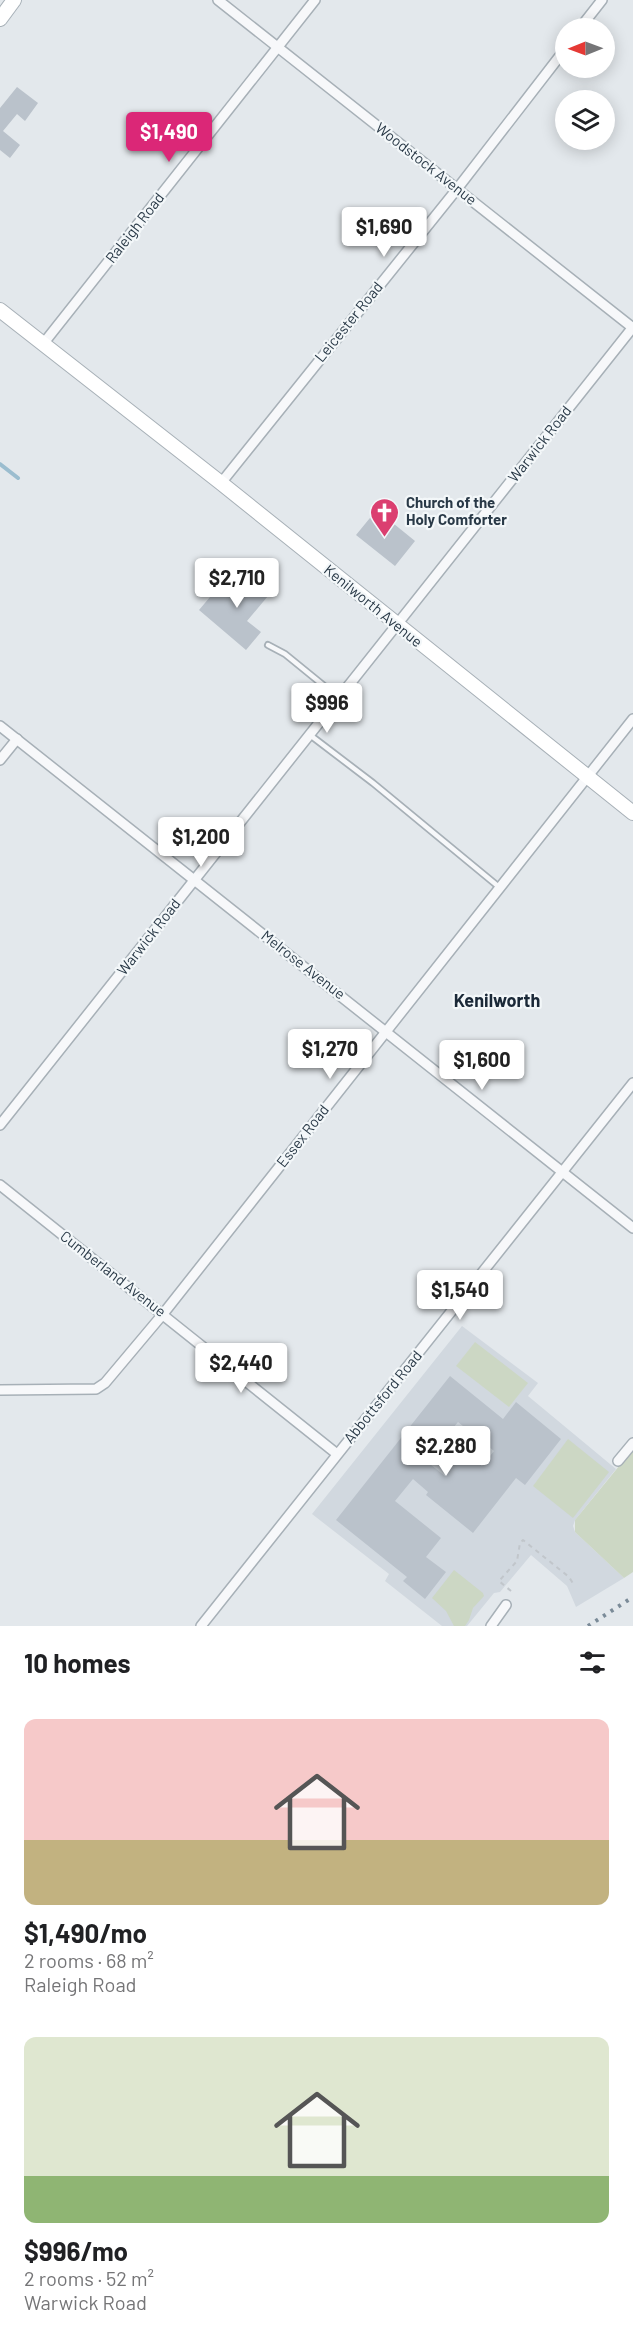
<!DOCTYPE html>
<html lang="en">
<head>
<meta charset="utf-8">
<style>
	:root { --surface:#fff; --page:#f6f6f6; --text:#202124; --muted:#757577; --accent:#db2777 }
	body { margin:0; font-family:Barlow,sans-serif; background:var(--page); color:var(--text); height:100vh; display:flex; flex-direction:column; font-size:22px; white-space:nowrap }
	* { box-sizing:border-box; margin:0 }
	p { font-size:20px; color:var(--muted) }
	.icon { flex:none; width:33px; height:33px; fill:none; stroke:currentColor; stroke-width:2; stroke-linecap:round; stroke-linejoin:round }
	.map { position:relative; height:1626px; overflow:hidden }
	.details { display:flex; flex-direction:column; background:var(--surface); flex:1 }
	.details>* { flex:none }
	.needle { width:39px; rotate:269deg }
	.controls { position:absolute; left:555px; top:18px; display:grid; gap:12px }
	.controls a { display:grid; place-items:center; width:60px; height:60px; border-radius:50%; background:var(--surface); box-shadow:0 3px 15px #0003; font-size:30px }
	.price { position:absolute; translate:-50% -51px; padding:0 14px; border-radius:6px; background:#fff; color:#222; font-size:20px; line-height:39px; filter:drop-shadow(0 2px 3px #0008) }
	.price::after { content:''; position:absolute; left:50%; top:36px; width:18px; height:14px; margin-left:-9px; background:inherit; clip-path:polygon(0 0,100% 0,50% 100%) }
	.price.current { background:var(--accent); color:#fff }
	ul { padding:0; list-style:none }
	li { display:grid; align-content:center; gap:12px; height:318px; padding:0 24px }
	li span { display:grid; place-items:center; height:186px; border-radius:12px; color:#555 }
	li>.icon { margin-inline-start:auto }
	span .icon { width:108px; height:108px; fill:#fffc; stroke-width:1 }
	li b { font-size:26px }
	h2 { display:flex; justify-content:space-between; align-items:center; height:72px; padding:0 24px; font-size:26px }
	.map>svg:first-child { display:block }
	.built { fill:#d1d8df }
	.green { fill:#ccd7c4 }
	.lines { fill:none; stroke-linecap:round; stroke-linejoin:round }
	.stream { stroke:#9bbdcf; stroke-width:4 }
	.building { fill:#bac2cb; fill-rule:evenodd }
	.lane-casing { stroke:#a7b0b7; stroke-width:8 }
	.street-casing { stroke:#a7b0b7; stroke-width:12 }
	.secondary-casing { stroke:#a7b0b7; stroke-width:16 }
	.path { stroke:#c1c6cb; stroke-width:2; stroke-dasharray:4.5 4.5; stroke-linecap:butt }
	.lane { stroke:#f7f8fa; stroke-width:4.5 }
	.street { stroke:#f7f8fa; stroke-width:9 }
	.secondary { stroke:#fff; stroke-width:14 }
	.rail { stroke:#7b8b98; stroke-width:4; stroke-dasharray:3 6; stroke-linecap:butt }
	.labels { text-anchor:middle; stroke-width:4.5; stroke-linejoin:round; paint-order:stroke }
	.street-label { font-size:15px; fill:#293947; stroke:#f3f7f9 }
	.poi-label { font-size:15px; font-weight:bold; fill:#293947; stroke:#f3f7f9; text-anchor:start }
	.quarter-label { font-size:18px; font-weight:bold; fill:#1b2938; stroke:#f3f7f9 }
</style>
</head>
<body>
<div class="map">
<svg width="633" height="1626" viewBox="0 0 633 1626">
	<rect width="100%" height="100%" fill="#e3e8ec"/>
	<!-- built -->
	<path class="built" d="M462 1326 538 1383 528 1396 616 1469 575 1520 573 1526 575 1532 624 1578 576 1607 567 1586 531 1555 500 1592 494 1593 467 1626H442L385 1581 389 1574 312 1514Z"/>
	<!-- green -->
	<g class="green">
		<path d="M475 1342 528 1383 509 1407 456 1366Z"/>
		<path d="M568 1439 609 1472 573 1518 533 1486Z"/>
		<path d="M633 1449V1572L624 1578 575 1532V1520Z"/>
		<path d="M454 1570 483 1593 484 1596 473 1608 469 1620 465 1626H454L446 1611 432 1598Z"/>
	</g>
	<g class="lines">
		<!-- stream -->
		<path class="stream" d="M0 464 18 478"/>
	</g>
	<!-- building -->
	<g class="building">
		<path d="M17 87 38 103 25 121 17 114 3 131 20 145 10 158 0 150V108Z"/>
		<path d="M374 513 380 518 383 515 415 541 395 566 356 535Z"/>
		<path d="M257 576 273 590 247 621 261 632 246 650 199 610 227 577 244 591Z"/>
		<path d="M450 1376 503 1419 516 1402 561 1439 525 1485 516 1478 473 1533 426 1495 428 1492 413 1479 395 1501 441 1538 426 1557 446 1572 425 1599 403 1581 407 1577 336 1520ZM458 1422 494 1451 482 1466 464 1452 445 1476 426 1461Z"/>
	</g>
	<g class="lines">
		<defs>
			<g id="lane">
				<path d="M268 645 285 654 339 698"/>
				<path d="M310 735 373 783 499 887"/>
			</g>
			<g id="street">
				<path d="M218 0 633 328"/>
				<path d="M580 28 602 0"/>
				<path d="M43 344 315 0"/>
				<path d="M221 483 457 189 566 48"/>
				<path d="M0 726 633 1228"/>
				<path d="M0 760 17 739"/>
				<path d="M0 1125 633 327"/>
				<path d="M0 1185 337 1454"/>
				<path d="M0 1390 96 1389 105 1383 163 1314 633 719"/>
				<path d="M618 1461 633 1443"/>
				<path d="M201 1626 633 1083"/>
				<path d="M491 1626 506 1605"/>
			</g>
			<g id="secondary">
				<path d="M0 19 14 0"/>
				<path d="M0 310 221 483 633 813"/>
			</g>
		</defs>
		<!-- lane casing -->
		<use href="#lane" class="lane-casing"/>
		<!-- street casing -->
		<use href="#street" class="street-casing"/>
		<!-- secondary casing -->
		<use href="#secondary" class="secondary-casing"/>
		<!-- path -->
		<path class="path" d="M511 1591 499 1581 517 1561 520 1543 523 1540 569 1577 574 1585"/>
		<!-- lane -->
		<use href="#lane" class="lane"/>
		<!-- street -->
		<use href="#street" class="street"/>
		<!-- secondary -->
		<use href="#secondary" class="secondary"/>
		<!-- rail -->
		<path class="rail" d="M588 1626 633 1597"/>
	</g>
	<!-- icons -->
	<defs>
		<symbol id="church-pin" viewBox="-11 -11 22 30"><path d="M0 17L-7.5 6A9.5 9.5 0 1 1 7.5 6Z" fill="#db3f70" stroke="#f3f7f9"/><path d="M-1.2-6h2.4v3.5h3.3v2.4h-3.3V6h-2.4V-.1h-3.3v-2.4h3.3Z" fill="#fff"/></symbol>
	</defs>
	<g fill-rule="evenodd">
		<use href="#church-pin" x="368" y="496" width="33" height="45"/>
	</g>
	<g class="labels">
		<!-- street labels -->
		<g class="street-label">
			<text transform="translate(426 164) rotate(38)" y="5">Woodstock Avenue</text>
			<text transform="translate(135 228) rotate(-52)" y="5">Raleigh Road</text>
			<text transform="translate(349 322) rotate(-51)" y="5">Leicester Road</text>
			<text transform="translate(540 444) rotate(-52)" y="5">Warwick Road</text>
			<text transform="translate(373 606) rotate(39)" y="5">Kenilworth Avenue</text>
			<text transform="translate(149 937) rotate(-52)" y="5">Warwick Road</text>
			<text transform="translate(303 965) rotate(38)" y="5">Melrose Avenue</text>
			<text transform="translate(303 1136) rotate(-52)" y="5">Essex Road</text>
			<text transform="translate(113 1274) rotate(38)" y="5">Cumberland Avenue</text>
			<text transform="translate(383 1397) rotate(-51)" y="5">Abbottsford Road</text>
		</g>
		<!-- poi labels -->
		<g class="poi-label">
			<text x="406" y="508">Church of the<tspan x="406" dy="17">Holy Comforter</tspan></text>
		</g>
		<!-- quarter labels -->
		<g class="quarter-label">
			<text x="497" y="1007">Kenilworth</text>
		</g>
	</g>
</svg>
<div class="controls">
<a><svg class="needle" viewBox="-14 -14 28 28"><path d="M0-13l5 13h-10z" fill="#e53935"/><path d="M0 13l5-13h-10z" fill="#757577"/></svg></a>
<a><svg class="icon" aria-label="layers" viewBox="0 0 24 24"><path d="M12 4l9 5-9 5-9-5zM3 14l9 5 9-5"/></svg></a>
</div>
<b class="price current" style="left:169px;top:163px">$1,490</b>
<b class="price" style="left:384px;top:258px">$1,690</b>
<b class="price" style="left:237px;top:609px">$2,710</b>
<b class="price" style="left:327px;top:734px">$996</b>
<b class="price" style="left:201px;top:868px">$1,200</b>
<b class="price" style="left:330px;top:1080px">$1,270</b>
<b class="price" style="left:482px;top:1091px">$1,600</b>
<b class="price" style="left:460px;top:1321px">$1,540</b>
<b class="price" style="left:241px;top:1394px">$2,440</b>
<b class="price" style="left:446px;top:1477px">$2,280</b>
</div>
<section class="details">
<h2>10 homes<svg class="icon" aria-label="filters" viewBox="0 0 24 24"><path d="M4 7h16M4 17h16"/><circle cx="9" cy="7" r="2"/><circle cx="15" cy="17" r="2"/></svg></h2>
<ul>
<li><span style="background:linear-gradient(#f6c9c9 65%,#c2b280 0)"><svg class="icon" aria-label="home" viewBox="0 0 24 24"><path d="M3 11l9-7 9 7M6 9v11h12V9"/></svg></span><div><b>$1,490/mo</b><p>2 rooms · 68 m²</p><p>Raleigh Road</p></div></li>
<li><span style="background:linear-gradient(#dfe7d0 75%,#8fb573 0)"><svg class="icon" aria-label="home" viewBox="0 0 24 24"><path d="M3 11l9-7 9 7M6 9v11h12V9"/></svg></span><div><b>$996/mo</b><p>2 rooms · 52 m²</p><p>Warwick Road</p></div></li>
</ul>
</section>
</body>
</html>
